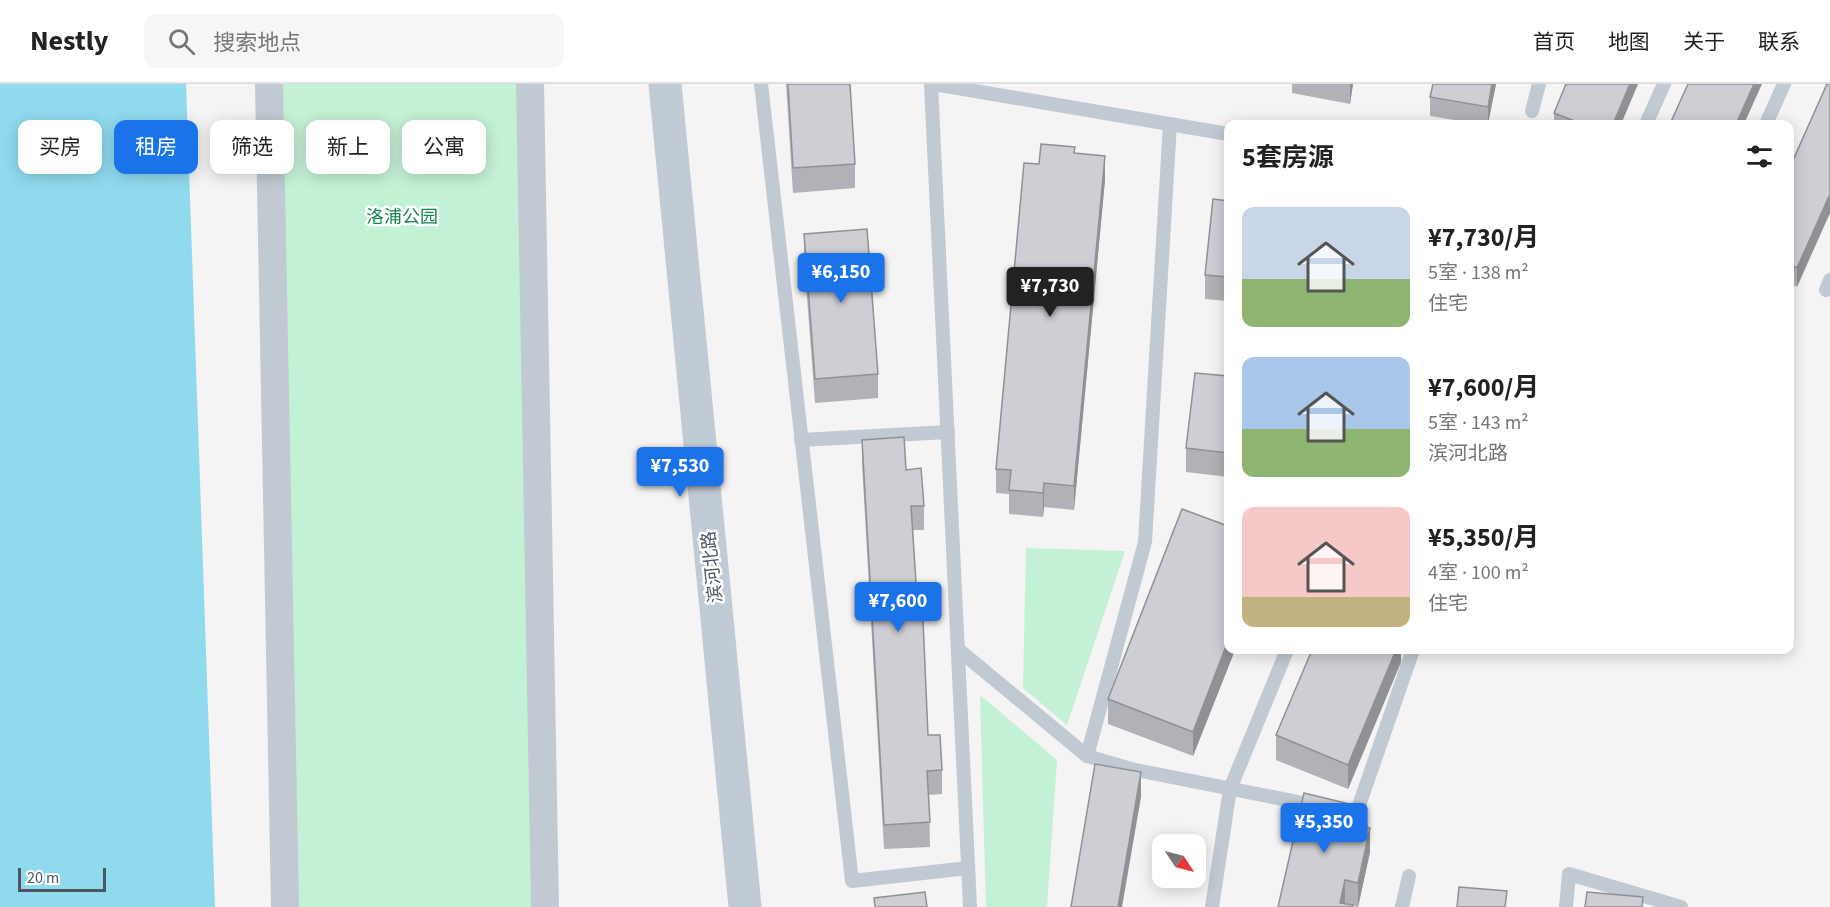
<!DOCTYPE html>
<html lang="zh">
<head>
<meta charset="utf-8">
<style>
	:root { --surface:#fff; --page:#f6f6f6; --text:#222; --muted:#767676; --line:#e0e0e0; --accent:#1a73e8 }
	body { margin:0; font-family:"Source Sans 3","Noto Sans SC",sans-serif; background:var(--page); color:var(--text); height:100vh; display:flex; flex-direction:column; font-size:22px; white-space:nowrap }
	* { box-sizing:border-box; margin:0 }
	p { font-size:20px; color:var(--muted) }
	.icon { flex:none; width:33px; height:33px; fill:none; stroke:currentColor; stroke-width:2; stroke-linecap:round; stroke-linejoin:round }
	.map { position:relative; flex:1; overflow:hidden }
	.side { position:absolute; left:1224px; top:36px; width:570px; height:534px; display:flex; flex-direction:column; background:var(--surface); border-radius:12px; box-shadow:0 3px 15px #0003 }
	.side>* { flex:none }
	.guide { position:absolute; left:18px; top:36px; width:570px; height:54px; display:flex; gap:12px }
	.needle { width:39px; rotate:125deg }
	.controls { position:absolute; left:1152px; top:750px; display:grid; gap:12px }
	.controls a { display:grid; place-items:center; width:54px; height:54px; border-radius:12px; background:var(--surface); box-shadow:0 3px 15px #0003; font-size:30px }
	.scale { position:absolute; left:18px; bottom:15px; width:88px; box-sizing:border-box; padding-left:6px; border:3px solid #4a5661; border-top:0; font-size:16px; line-height:21px; white-space:nowrap; color:#4a5661; -webkit-text-stroke:4px #fff; paint-order:stroke }
	.price { position:absolute; translate:-50% -51px; padding:0 14px; border-radius:6px; background:var(--accent); color:#fff; font-size:20px; line-height:39px; filter:drop-shadow(0 2px 3px #0008) }
	.price::after { content:''; position:absolute; left:50%; top:36px; width:18px; height:14px; margin-left:-9px; background:inherit; clip-path:polygon(0 0,100% 0,50% 100%) }
	.price.selected { background:#222; color:#fff }
	ul { padding:0; list-style:none }
	li { display:flex; align-items:center; gap:18px; height:150px; padding:0 18px }
	li span { display:grid; place-items:center; flex:none; width:168px; height:120px; border-radius:12px; color:#555 }
	li>.icon { margin-inline-start:auto }
	span .icon { width:72px; height:72px; fill:#fffc; stroke-width:1 }
	li b { font-size:26px }
	h2 { display:flex; justify-content:space-between; align-items:center; height:72px; padding:0 18px; font-size:26px }
	.tag { padding:0 21px; border-radius:12px; background:var(--surface); box-shadow:0 3px 15px #0003; font-size:21px; line-height:54px }
	.tag.selected { background:var(--accent); color:#fff }
	header { display:flex; align-items:center; gap:36px; box-sizing:border-box; height:84px; padding:0 30px; background:var(--surface); border-bottom:2px solid var(--line) }
	header strong { font-size:28px }
	nav { display:flex; gap:33px; margin-inline-start:auto; font-size:21px }
	.search { width:420px; height:54px; background:var(--page); display:flex; align-items:center; gap:15px; box-sizing:border-box; padding:0 21px; border-radius:12px; color:var(--muted); font-size:22px }
	.map>svg:first-child { display:block }
	.green { fill:#c3f1d5 }
	.water { fill:#90daee }
	.lines { fill:none; stroke-linecap:round; stroke-linejoin:round }
	.lane { stroke:#c1cad2; stroke-width:14 }
	.street { stroke:#c1cad2; stroke-width:28 }
	.secondary { stroke:#c1cbd6; stroke-width:33 }
	.wall { fill:#b0b2b7 }
	.shaded-wall { fill:#909195 }
	.building { fill:#cdcfd5; stroke:#909195; stroke-width:1.5 }
	.labels { text-anchor:middle; stroke-width:5; stroke-linejoin:round; paint-order:stroke }
	.park-label { font-size:18px; fill:#17864f; stroke:#fff }
	.street-label { font-size:18px; fill:#4a5661; stroke:#fff }
</style>
</head>
<body>
<header>
<strong>Nestly</strong>
<div class="search"><svg class="icon" aria-label="search" viewBox="0 0 24 24"><circle cx="10" cy="10" r="6"/><path d="M15 15l6 6"/></svg>搜索地点</div>
<nav><a>首页</a><a>地图</a><a>关于</a><a>联系</a></nav>
</header>
<div class="map">
<svg width="1830" height="823" viewBox="0 0 1830 823">
	<rect width="100%" height="100%" fill="#f5f3f3"/>
	<!-- green -->
	<g class="green">
		<path d="M269 0H530L545 823H285Z"/>
		<path d="M1026 464 1125 467 1067 641 1023 604Z"/>
		<path d="M980 611 1057 676 1047 823H986Z"/>
	</g>
	<!-- water -->
	<path class="water" d="M0 0H186L215 823H0Z"/>
	<g class="lines">
		<!-- lane -->
		<g class="lane">
			<path d="M761 0 852 797 968 784"/>
			<path d="M931 0 970 823"/>
			<path d="M934 0 1228 50"/>
			<path d="M1532 27 1539 0"/>
			<path d="M1646 40 1664 0"/>
			<path d="M1766 40 1784 0"/>
			<path d="M1826 206 1830 196"/>
			<path d="M801 356 948 348"/>
			<path d="M959 566 1087 672 1131 685 1318 722"/>
			<path d="M1087 672 1145 458 1170 40"/>
			<path d="M1346 728 1356 730 1413 566"/>
			<path d="M1212 823 1230 705 1287 566"/>
			<path d="M1402 823 1409 792"/>
			<path d="M1566 823 1569 790 1681 823"/>
		</g>
		<!-- street -->
		<g class="street">
			<path d="M269 0 285 823"/>
			<path d="M530 0 545 823"/>
		</g>
		<!-- secondary -->
		<path class="secondary" d="M665 0 745 823"/>
	</g>
	<!-- wall -->
	<g class="wall">
		<path d="M786 0H850L855 80V104L793 109Z"/>
		<path d="M1292 0H1353L1350 20 1292 9Z"/>
		<path d="M1496 0 1488 40H1479L1430 32V13Z"/>
		<path d="M1566 0H1638L1621 40H1554V29Z"/>
		<path d="M1827 0 1797 203 1790 199V83Z"/>
		<path d="M1075 69 1105 96 1074 426 1044 423 1043 433 1009 430V410L996 409V385L1039 80Z"/>
		<path d="M1228 117V217L1205 215V191Z"/>
		<path d="M804 150 878 290V314L815 319 804 174Z"/>
		<path d="M1228 292V393L1186 388V364Z"/>
		<path d="M862 356 906 386 924 422V446H913L917 514 928 651 942 686V710L929 711 930 763 884 765 862 380Z"/>
		<path d="M1228 566H1235L1193 672 1108 640V615Z"/>
		<path d="M1401 566V578L1348 705 1276 676V651Z"/>
		<path d="M1362 742 1370 768 1358 823 1353 822 1278 823Z"/>
	</g>
	<!-- shaded-wall -->
	<g class="shaded-wall">
		<path d="M1350 0H1353L1350 20Z"/>
		<path d="M1492 0H1496L1488 40V23Z"/>
		<path d="M1630 0H1638L1621 40H1613Z"/>
		<path d="M1754 0H1762L1744 40H1736Z"/>
		<path d="M1105 72V96L1074 426V402Z"/>
		<path d="M1830 110V129L1797 203V184Z"/>
		<path d="M1044 399V423L1043 433V409Z"/>
		<path d="M1228 557V566H1235L1193 672V648Z"/>
		<path d="M1396 566H1401V578L1348 705V681Z"/>
		<path d="M1141 688V713L1122 823H1118Z"/>
		<path d="M1362 723V747L1358 741Z"/>
		<path d="M1370 744V768L1358 823V799Z"/>
		<path d="M1345 796V820L1340 819Z"/>
	</g>
	<!-- building -->
	<g class="building">
		<path d="M788 0H850L855 80 793 84Z"/>
		<path d="M1433 0H1492L1488 23 1430 13Z"/>
		<path d="M1566 0H1630L1613 40H1582L1554 29Z"/>
		<path d="M1688 0H1754L1736 40H1670Z"/>
		<path d="M1827 0H1830V110L1797 184 1790 181V83Z"/>
		<path d="M1041 60 1075 63 1074 69 1105 72 1074 402 1044 399 1043 409 1009 406 1011 386 996 385 1024 79 1039 80Z"/>
		<path d="M1213 115 1228 117V193L1205 191Z"/>
		<path d="M867 145 878 290 815 295 804 150Z"/>
		<path d="M1195 289 1228 292V369L1186 364Z"/>
		<path d="M904 353 906 386 921 384 924 422H911L917 514 922 513 928 651H940L942 686 927 687 930 738 884 741 862 356Z"/>
		<path d="M1182 425 1228 442V557L1193 648 1108 615Z"/>
		<path d="M1312 566H1396L1348 681 1276 651Z"/>
		<path d="M1095 680 1141 688 1118 823H1071Z"/>
		<path d="M1304 709 1362 723 1358 741 1370 744 1358 799 1345 796 1340 819 1353 821 1352 823H1278Z"/>
		<path d="M1459 803 1507 807 1505 823H1457Z"/>
		<path d="M925 808 927 823H875L874 814Z"/>
		<path d="M1587 808 1643 813 1642 823H1585Z"/>
	</g>
	<g class="labels">
		<!-- park labels -->
		<g class="park-label">
			<text x="402" y="139">洛浦公园</text>
		</g>
		<!-- street labels -->
		<g class="street-label">
			<text transform="translate(712 483) rotate(-96)" y="6">滨河北路</text>
		</g>
	</g>
</svg>
<div class="controls">
<a><svg class="needle" viewBox="-14 -14 28 28"><path d="M0-13l5 13h-10z" fill="#e53935"/><path d="M0 13l5-13h-10z" fill="#767676"/></svg></a>
</div>
<div class="scale">20 m</div>
<b class="price" style="left:841px;top:220px">¥6,150</b>
<b class="price selected" style="left:1050px;top:234px">¥7,730</b>
<b class="price" style="left:680px;top:414px">¥7,530</b>
<b class="price" style="left:898px;top:549px">¥7,600</b>
<b class="price" style="left:1324px;top:770px">¥5,350</b>
<div class="guide">
<a class="tag">买房</a>
<a class="tag selected">租房</a>
<a class="tag">筛选</a>
<a class="tag">新上</a>
<a class="tag">公寓</a>
</div>
<section class="side">
<h2>5套房源<svg class="icon" aria-label="filters" viewBox="0 0 24 24"><path d="M4 7h16M4 17h16"/><circle cx="9" cy="7" r="2"/><circle cx="15" cy="17" r="2"/></svg></h2>
<ul>
<li><span style="background:linear-gradient(#c9d6e8 60%,#8fb573 0)"><svg class="icon" aria-label="home" viewBox="0 0 24 24"><path d="M3 11l9-7 9 7M6 9v11h12V9"/></svg></span><div><b>¥7,730/月</b><p>5室 · 138 m²</p><p>住宅</p></div></li>
<li><span style="background:linear-gradient(#a9c7e8 60%,#8fb573 0)"><svg class="icon" aria-label="home" viewBox="0 0 24 24"><path d="M3 11l9-7 9 7M6 9v11h12V9"/></svg></span><div><b>¥7,600/月</b><p>5室 · 143 m²</p><p>滨河北路</p></div></li>
<li><span style="background:linear-gradient(#f6c9c9 75%,#c2b280 0)"><svg class="icon" aria-label="home" viewBox="0 0 24 24"><path d="M3 11l9-7 9 7M6 9v11h12V9"/></svg></span><div><b>¥5,350/月</b><p>4室 · 100 m²</p><p>住宅</p></div></li>
</ul>
</section>
</div>
</body>
</html>
